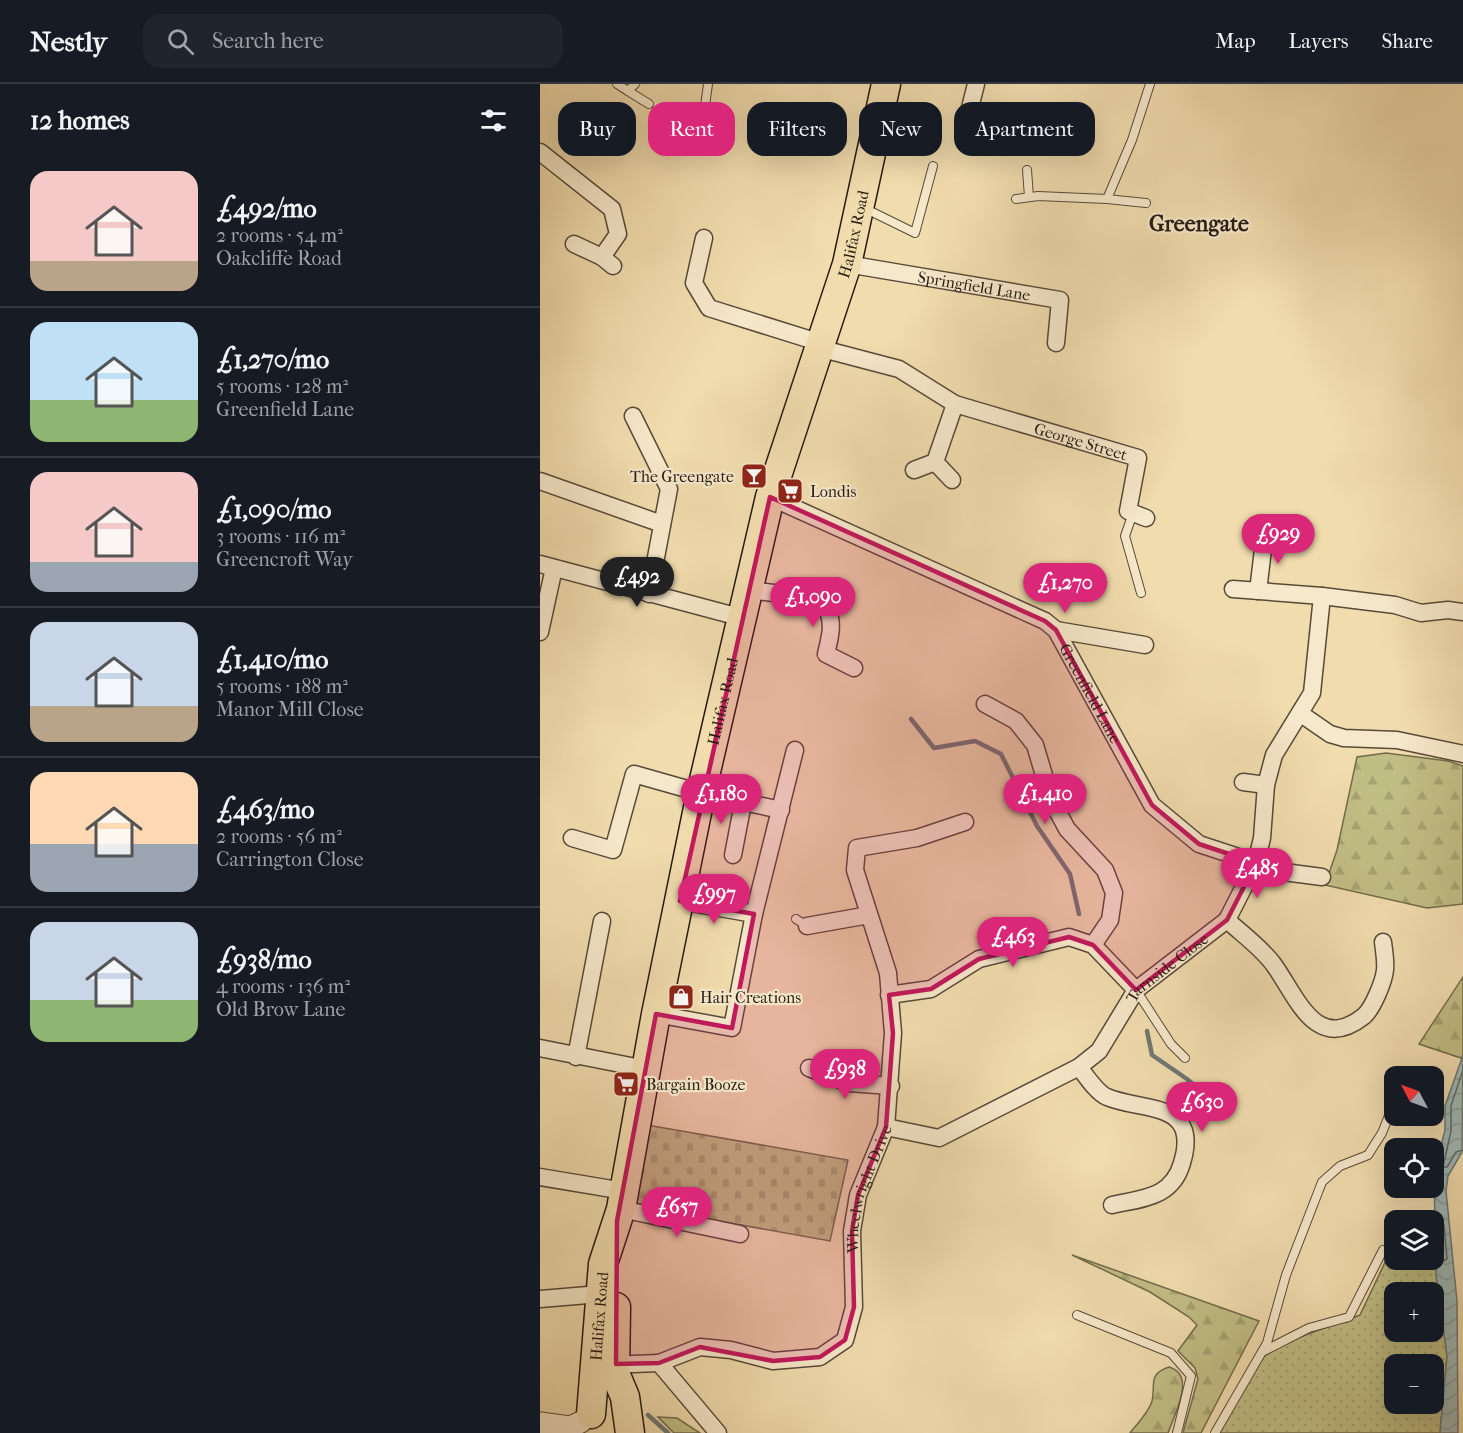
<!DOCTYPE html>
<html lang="en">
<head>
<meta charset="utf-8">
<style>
	:root { --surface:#171b24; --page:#20242c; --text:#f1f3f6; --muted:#9ea1a6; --line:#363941; --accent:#db2777 }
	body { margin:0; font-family:"IM FELL French Canon",serif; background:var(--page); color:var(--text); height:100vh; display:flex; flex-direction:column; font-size:22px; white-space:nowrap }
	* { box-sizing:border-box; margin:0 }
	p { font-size:20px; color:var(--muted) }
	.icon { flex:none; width:33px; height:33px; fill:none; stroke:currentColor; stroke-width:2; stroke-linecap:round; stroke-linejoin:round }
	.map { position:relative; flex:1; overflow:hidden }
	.details { display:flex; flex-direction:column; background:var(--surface); width:540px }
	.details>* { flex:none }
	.top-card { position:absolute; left:18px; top:18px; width:570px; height:54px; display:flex; gap:12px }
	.needle { width:39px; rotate:311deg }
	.buttons { position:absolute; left:844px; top:982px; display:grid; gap:12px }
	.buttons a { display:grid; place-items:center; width:60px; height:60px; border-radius:12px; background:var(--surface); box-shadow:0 6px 24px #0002; font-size:30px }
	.price { position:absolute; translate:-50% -51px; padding:0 14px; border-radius:21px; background:var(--accent); color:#fff; font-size:20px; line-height:39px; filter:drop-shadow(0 2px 3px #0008) }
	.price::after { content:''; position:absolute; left:50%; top:36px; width:18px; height:14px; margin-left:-9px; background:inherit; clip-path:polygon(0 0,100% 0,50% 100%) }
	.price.active { background:#222; color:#fff }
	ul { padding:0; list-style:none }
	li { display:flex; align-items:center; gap:18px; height:150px; padding:0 30px }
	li+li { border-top:2px solid var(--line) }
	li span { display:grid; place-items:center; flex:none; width:168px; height:120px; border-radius:18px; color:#555 }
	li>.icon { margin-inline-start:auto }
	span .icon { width:72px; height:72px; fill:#fffc; stroke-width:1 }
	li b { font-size:26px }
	h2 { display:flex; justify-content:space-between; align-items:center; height:72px; padding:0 30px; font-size:26px }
	.tag { padding:0 21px; border-radius:18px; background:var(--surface); box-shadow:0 6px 24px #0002; font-size:21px; line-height:54px }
	.tag.active { background:var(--accent); color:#fff }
	header { display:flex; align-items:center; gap:36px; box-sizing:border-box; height:84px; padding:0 30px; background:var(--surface); border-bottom:2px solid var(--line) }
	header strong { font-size:28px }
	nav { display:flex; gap:33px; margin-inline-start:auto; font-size:21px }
	.search { width:420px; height:54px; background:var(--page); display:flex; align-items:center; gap:15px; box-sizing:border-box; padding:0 21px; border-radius:18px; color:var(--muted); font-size:22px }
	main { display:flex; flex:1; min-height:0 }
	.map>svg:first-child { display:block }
	.grass { fill:url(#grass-dots); stroke:#726c4c; stroke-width:1.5; fill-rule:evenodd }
	.forest { fill:url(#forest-firs); stroke:#726c4c; stroke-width:1.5 }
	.cemetery { fill:url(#cemetery-stones); stroke:#726c4c; stroke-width:1.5 }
	.water { fill:url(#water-waves); stroke:#6e7974; stroke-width:1.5 }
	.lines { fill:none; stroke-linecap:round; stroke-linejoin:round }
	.shore { stroke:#626a64; stroke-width:1.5 }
	.stream { stroke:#6e7974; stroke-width:4.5 }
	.service-casing { stroke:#574a39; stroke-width:10 }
	.minor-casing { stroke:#574a39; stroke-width:19 }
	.tertiary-casing { stroke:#574a39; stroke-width:23 }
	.trunk-casing { stroke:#241a12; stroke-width:31 }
	.service { stroke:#f6e8ca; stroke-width:8 }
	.minor { stroke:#f6e8ca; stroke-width:16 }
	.tertiary { stroke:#f6e8ca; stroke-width:21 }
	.trunk { stroke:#f1dcae; stroke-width:28 }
	.marked { fill:#c2185b; fill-opacity:0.2; stroke:#c2185b; stroke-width:4.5; stroke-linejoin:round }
	.labels { text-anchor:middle; stroke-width:4.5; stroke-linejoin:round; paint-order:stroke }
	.street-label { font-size:16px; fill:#241a12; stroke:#f6e8ca }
	.poi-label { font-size:16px; fill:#241a12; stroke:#f6e8ca; text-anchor:start }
	.district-label { font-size:22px; font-weight:bold; fill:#241a12; stroke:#f6e8ca }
</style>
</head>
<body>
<header>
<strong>Nestly</strong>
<div class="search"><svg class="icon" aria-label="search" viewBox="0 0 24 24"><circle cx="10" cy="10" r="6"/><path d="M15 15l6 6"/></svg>Search here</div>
<nav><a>Map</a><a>Layers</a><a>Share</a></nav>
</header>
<main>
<section class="details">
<h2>12 homes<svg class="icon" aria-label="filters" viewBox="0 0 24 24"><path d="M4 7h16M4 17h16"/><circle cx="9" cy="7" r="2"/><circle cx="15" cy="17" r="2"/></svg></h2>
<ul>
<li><span style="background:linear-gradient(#f6c9c9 75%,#b9a48a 0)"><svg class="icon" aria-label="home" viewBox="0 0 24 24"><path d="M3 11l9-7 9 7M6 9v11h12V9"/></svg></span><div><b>£492/mo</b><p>2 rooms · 54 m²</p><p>Oakcliffe Road</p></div></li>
<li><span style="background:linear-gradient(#bfe0f5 65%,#8fb573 0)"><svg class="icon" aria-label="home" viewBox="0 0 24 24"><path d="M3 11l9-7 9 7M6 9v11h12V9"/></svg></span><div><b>£1,270/mo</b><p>5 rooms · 128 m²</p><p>Greenfield Lane</p></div></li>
<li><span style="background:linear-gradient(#f6c9c9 75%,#9aa5b1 0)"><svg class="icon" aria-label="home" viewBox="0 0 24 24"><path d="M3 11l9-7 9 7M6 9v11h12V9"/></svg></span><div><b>£1,090/mo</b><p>3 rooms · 116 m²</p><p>Greencroft Way</p></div></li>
<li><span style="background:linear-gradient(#c9d6e8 70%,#b9a48a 0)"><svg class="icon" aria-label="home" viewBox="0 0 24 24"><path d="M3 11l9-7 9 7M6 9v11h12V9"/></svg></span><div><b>£1,410/mo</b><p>5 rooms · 188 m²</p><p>Manor Mill Close</p></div></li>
<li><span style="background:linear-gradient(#ffd9b3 60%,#9aa5b1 0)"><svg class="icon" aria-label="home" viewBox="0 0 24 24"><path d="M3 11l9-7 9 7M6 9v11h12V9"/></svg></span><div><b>£463/mo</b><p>2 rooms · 56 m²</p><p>Carrington Close</p></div></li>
<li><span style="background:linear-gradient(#c9d6e8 65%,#8fb573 0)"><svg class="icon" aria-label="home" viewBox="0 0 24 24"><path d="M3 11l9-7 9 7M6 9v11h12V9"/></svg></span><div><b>£938/mo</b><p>4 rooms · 136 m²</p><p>Old Brow Lane</p></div></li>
</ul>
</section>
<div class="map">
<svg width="923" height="1349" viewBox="0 0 923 1349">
	<defs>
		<pattern id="grass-dots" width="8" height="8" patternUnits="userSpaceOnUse" patternTransform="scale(1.5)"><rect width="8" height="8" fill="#c1be85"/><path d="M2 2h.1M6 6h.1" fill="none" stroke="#a6a372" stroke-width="1.8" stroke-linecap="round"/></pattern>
		<pattern id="forest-firs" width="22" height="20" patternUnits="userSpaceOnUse" patternTransform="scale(1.5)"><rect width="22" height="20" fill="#c1be85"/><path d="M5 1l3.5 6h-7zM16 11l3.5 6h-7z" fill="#a6a372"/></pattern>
		<pattern id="cemetery-stones" width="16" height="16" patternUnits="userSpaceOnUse" patternTransform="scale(1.5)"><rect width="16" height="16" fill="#c1be85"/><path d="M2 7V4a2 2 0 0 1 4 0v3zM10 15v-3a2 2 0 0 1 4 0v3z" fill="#a6a372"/></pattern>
		<pattern id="water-waves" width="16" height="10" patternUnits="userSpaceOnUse" patternTransform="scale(1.5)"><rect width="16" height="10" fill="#9fb9b6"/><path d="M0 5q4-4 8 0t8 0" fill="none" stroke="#899e9b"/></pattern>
	</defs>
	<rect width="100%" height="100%" fill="#f1dcae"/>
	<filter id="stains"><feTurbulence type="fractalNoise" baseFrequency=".00333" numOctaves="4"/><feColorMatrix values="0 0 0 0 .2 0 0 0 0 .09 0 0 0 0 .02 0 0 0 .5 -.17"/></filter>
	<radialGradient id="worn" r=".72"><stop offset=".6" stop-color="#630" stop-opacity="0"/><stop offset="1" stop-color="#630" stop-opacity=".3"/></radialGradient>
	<!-- grass -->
	<path class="grass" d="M849 1170 855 1171V1176H894L896 1173 907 1272 900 1349H673C685 1329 695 1301 711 1284 740 1254 784 1246 820 1231ZM855 1209H894V1248H855ZM855 1281H894V1320H855Z"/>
	<!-- forest -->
	<g class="forest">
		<path d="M846 669 908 677 923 682V820L887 824 785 801 797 766 817 673Z"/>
		<path d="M923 893V971L921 974 879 960Z"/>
		<path d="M532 1171 719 1237 661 1349H643L658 1295 655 1284 638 1267 657 1241 649 1233 610 1208Z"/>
		<path d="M629 1283C657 1291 634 1331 628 1349H590C597 1340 609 1328 612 1317 616 1302 607 1290 629 1283Z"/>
		<path d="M118 1333 137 1334 160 1349H134Z"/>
	</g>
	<!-- cemetery -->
	<path class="cemetery" d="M107 1041 308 1076 290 1157 90 1121Z"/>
	<!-- water -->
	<path class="water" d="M923 971 922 1068 908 1092 906 1107 917 1217 918 1349H900L907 1272 896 1191 894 1089 905 1046V1022Z"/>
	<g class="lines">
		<!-- shore -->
		<g class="shore">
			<path d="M923 986 911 1022V1047L903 1083H907L916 1068 923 1066"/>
			<path d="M894 1143 901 1140 904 1141 907 1175 903 1177 894 1170"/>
		</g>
		<!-- stream -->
		<g class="stream">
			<path d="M371 635 394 664 435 657 461 670 497 742 530 790 539 830"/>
			<path d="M607 947 612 971 647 995 676 1020"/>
			<path d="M108 1331 128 1349"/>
		</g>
		<defs>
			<g id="service">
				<path d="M77 0 88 7 95 0"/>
				<path d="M88 7 109 20"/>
				<path d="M165 22 168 0"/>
				<path d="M487 86 489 113"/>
				<path d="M476 115 498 112 567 115"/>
				<path d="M606 119 567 115 592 56 610 0"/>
				<path d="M324 124 375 149 393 82"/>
				<path d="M593 429 585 452 601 509"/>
				<path d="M256 835 267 842"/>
				<path d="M596 906 631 960 645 974"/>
				<path d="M537 1231 631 1269 651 1292 637 1349"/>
				<path d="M722 1268 769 1244 809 1233 843 1166"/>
				<path d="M675 1349 727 1259 746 1191 782 1098 800 1082 828 1071 842 1049 854 1019"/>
			</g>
			<g id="minor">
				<path d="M429 28 436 0"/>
				<path d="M0 68 72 125 78 150 62 173 73 182"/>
				<path d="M164 154 154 199 169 224 281 259"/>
				<path d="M34 160 62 173"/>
				<path id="s1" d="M307 180 520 216 516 259"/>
				<path id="s2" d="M279 264 359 285 415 320 598 374 588 427 606 434"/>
				<path d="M93 332 129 405 109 510"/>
				<path d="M395 378 412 396"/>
				<path d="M374 386 395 378 415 320"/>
				<path d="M0 397 122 440"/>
				<path id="s3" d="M230 413 505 537 516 546 612 721 659 760 744 788 782 793"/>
				<path d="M0 480 203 534"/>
				<path d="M693 505 782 512"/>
				<path d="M209 506C228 509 281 511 288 528 294 541 289 557 286 570L314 584"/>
				<path d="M718 507 725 449"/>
				<path d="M516 546 605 561"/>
				<path d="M0 548 14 484"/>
				<path d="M445 620 476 637 495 661 511 715 527 745 565 786 574 809 570 836 553 861"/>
				<path d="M761 630 790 650 804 654 857 656 923 670"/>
				<path d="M703 698 726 701"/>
				<path d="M32 754 73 766 94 690 161 709 241 726"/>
				<path d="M193 771 203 719"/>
				<path d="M140 817 214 830"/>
				<path d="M687 836 716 779 722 754 726 701 734 671 772 609 782 512 855 521 881 529 908 526 923 528"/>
				<path d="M267 842 329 831"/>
				<path d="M349 911 391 905 439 875 529 853 553 861 596 906"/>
				<path d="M116 930 192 944 214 830 255 666"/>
				<path d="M0 964 106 985"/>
				<path d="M36 973 62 837"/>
				<path d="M539 983C546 992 557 1009 567 1013 602 1028 661 1016 642 1079 632 1114 603 1114 572 1121"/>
				<path d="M269 984 309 999 351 1002"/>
				<path id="s4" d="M346 1043 399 1054 539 983 559 967 596 906 687 836C702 850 722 864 734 881 757 913 776 970 824 932 833 924 844 897 845 886 846 877 844 867 843 858"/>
				<path d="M0 1093 84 1107"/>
				<path d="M81 1125 200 1150"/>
				<path d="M0 1215 60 1210"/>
				<path id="s5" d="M119 1279 160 1263 191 1266 233 1277 280 1273 305 1256 314 1223 312 1147 318 1111 346 1043 353 949 348 889 315 786 317 764 377 754 425 738"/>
				<path d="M68 1281 119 1279 178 1349"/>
			</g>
			<path id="tertiary" d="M0 1339 30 1343 41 1338"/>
			<g id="trunk">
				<path d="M76 1223 75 1289 85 1313 90 1349"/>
				<path id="s6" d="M51 1330 63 1180 81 1125 116 930 161 709 230 413 307 180 346 0"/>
			</g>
		</defs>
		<!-- service casing -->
		<use href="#service" class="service-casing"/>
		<!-- minor casing -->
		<use href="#minor" class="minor-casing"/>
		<!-- tertiary casing -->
		<use href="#tertiary" class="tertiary-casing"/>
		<!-- trunk casing -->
		<use href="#trunk" class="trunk-casing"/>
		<!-- service -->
		<use href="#service" class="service"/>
		<!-- minor -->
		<use href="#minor" class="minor"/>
		<!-- tertiary -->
		<use href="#tertiary" class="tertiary"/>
		<!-- trunk -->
		<use href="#trunk" class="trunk"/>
	</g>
	<!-- marked area -->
	<path class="marked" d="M230 413 505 537 516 546 612 721 659 760 716 779 687 836 596 906 553 861 529 853 439 875 391 905 349 911 353 949 346 1043 318 1111 312 1147 314 1223 305 1256 280 1273 233 1277 160 1263 119 1279 76 1280 77 1137 116 930 192 944 214 830 140 817Z"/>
	<!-- icons -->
	<defs>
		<symbol id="bar-square" viewBox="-11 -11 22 22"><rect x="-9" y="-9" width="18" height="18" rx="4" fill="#8f2418" stroke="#f6e8ca"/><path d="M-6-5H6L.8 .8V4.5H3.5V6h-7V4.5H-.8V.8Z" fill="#fff"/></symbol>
		<symbol id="supermarket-square" viewBox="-11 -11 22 22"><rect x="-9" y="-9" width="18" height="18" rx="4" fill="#8f2418" stroke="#f6e8ca"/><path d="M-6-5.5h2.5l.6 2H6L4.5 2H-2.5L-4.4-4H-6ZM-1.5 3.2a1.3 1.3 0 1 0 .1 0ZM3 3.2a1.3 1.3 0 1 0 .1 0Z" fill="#fff"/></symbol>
		<symbol id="shop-square" viewBox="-11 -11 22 22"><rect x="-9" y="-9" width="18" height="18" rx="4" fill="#8f2418" stroke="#f6e8ca"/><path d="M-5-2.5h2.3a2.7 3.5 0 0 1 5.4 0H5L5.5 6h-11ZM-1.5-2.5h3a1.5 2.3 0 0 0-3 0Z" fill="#fff"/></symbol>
	</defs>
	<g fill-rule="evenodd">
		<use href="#bar-square" x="199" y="377" width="30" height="30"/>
		<use href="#supermarket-square" x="235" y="392" width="30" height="30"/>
		<use href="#shop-square" x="126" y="898" width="30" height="30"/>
		<use href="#supermarket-square" x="71" y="985" width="30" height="30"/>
	</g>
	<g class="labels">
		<!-- street labels -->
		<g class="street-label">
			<text dy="6" stroke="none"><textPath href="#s6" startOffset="1212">Halifax Road</textPath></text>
			<text dy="6" stroke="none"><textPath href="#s1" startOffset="129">Springfield Lane</textPath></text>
			<text dy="6" stroke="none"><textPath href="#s2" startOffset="280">George Street</textPath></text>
			<text dy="6" stroke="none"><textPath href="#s3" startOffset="388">Greenfield Lane</textPath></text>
			<text dy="6" stroke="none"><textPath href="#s6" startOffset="726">Halifax Road</textPath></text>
			<text dy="6" stroke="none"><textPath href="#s4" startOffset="346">Tarnside Close</textPath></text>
			<text dy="6" stroke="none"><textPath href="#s5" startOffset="351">Wheelwright Drive</textPath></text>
			<text dy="6" stroke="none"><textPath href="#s6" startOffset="98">Halifax Road</textPath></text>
		</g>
		<!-- poi labels -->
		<g class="poi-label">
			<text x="194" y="398" text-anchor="end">The Greengate</text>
			<text x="270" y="413">Londis</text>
			<text x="160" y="919">Hair Creations</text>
			<text x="106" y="1006">Bargain Booze</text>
		</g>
		<!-- district labels -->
		<g class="district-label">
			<text x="659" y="147">Greengate</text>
		</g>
	</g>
	<rect width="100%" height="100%" filter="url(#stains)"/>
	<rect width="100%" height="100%" fill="url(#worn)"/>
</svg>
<div class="buttons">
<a><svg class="needle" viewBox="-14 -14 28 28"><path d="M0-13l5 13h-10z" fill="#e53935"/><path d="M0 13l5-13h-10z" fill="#9ea1a6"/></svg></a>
<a><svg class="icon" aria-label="locate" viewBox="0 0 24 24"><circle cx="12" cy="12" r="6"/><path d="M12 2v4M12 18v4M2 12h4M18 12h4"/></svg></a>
<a><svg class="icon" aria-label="layers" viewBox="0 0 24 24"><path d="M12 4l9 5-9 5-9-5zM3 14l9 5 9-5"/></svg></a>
<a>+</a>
<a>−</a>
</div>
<b class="price" style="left:738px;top:481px">£929</b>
<b class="price active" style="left:97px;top:524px">£492</b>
<b class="price" style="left:525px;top:530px">£1,270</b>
<b class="price" style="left:273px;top:544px">£1,090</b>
<b class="price" style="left:181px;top:741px">£1,180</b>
<b class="price" style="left:505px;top:741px">£1,410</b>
<b class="price" style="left:717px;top:815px">£485</b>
<b class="price" style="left:174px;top:841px">£997</b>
<b class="price" style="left:473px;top:884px">£463</b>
<b class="price" style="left:305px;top:1016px">£938</b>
<b class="price" style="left:662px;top:1049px">£630</b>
<b class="price" style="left:137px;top:1154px">£657</b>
<div class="top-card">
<a class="tag">Buy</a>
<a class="tag active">Rent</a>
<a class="tag">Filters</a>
<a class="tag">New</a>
<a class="tag">Apartment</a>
</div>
</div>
</main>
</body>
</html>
